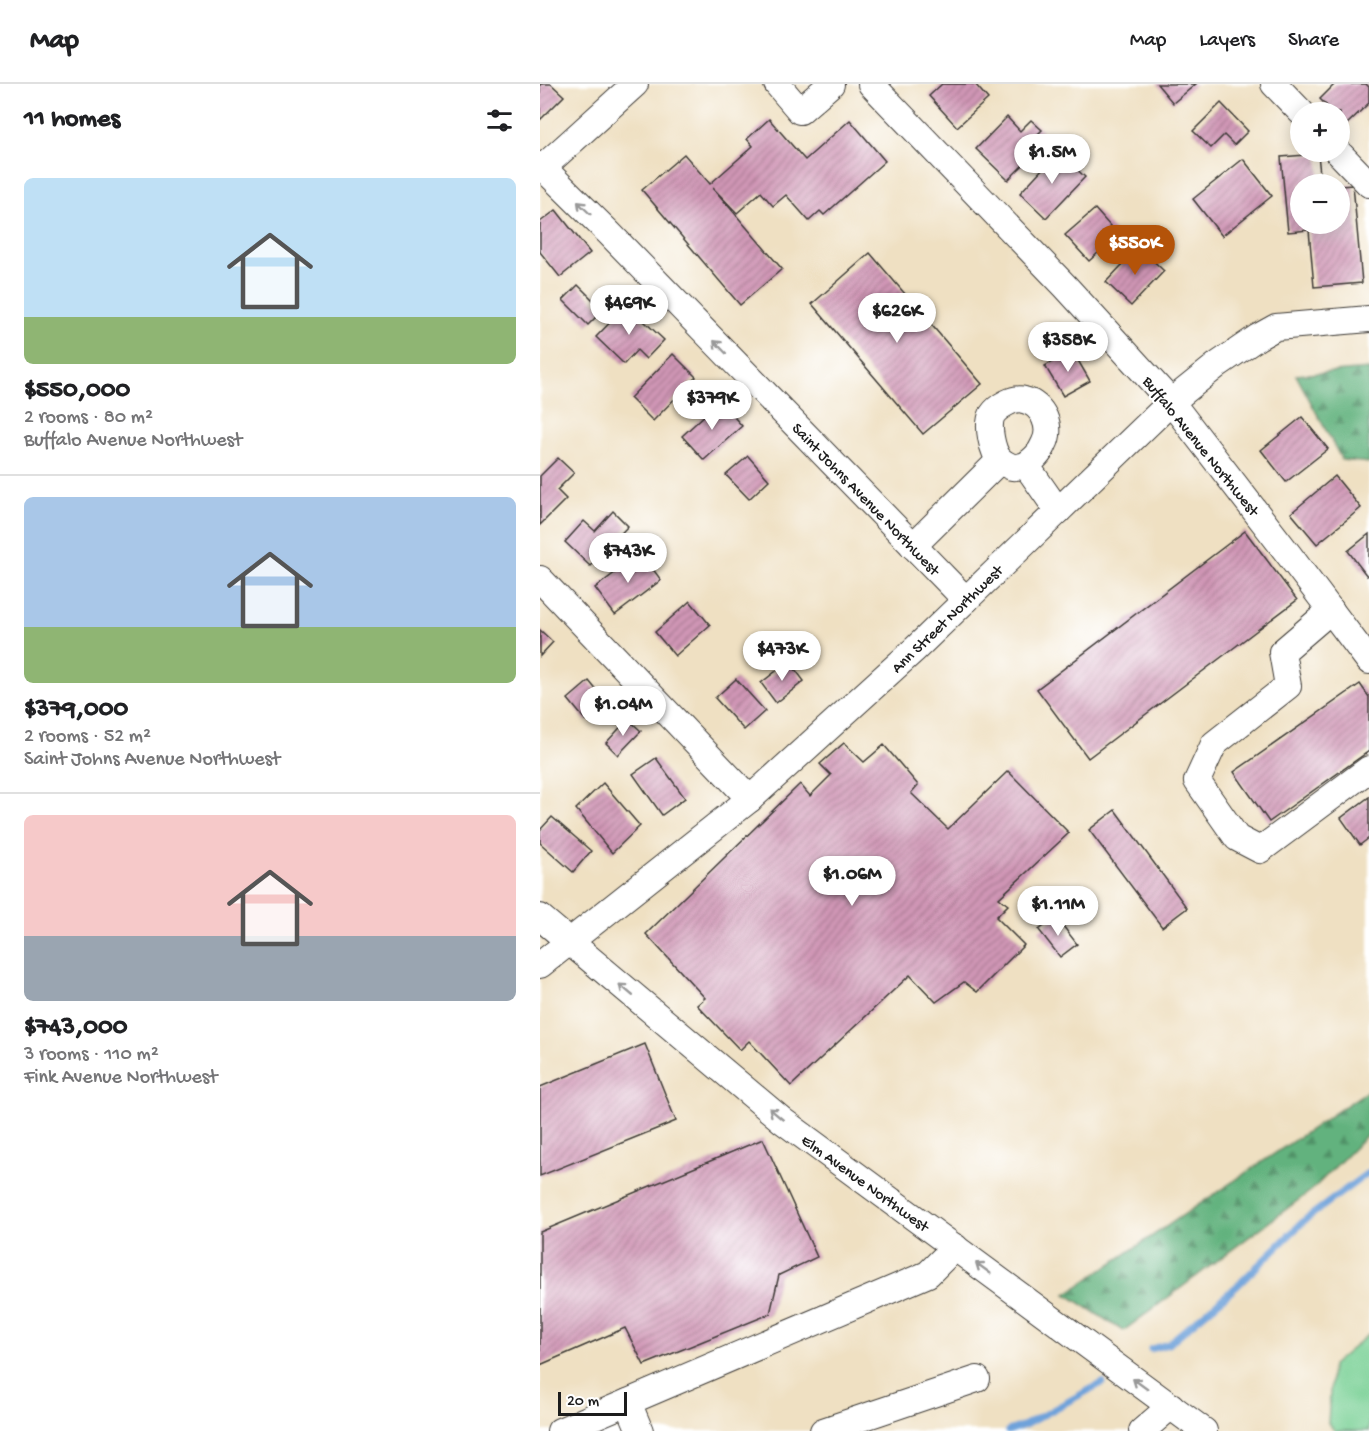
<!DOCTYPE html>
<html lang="en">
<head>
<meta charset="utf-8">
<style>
	:root { --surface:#fff; --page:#f2f2f2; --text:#202124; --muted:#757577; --line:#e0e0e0; --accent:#b45309 }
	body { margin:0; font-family:"Gochi Hand",sans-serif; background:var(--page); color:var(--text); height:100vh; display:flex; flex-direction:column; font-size:22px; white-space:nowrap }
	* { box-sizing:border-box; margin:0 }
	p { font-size:20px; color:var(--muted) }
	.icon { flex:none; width:33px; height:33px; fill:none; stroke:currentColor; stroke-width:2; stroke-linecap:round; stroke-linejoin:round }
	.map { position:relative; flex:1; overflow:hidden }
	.sheet { display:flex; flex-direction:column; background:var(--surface); width:540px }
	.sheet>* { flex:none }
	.tools { position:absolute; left:750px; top:18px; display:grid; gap:12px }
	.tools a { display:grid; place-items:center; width:60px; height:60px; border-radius:50%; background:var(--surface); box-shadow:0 3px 15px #0003; font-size:30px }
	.scale { position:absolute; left:18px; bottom:15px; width:69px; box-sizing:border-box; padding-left:6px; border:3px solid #1c1c1c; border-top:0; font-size:16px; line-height:21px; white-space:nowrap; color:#1c1c1c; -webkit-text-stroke:4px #fff; paint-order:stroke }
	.price { position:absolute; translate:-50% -51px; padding:0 14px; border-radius:21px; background:#fff; color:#222; font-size:20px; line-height:39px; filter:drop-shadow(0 2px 3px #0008) }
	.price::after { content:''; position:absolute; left:50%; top:36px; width:18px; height:14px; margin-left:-9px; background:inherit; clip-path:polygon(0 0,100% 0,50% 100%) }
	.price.on { background:var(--accent); color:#fff }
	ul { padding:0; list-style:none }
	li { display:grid; align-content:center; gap:12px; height:318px; padding:0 24px }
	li+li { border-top:2px solid var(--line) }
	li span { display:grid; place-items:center; height:186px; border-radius:9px; color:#555 }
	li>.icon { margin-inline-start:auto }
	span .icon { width:108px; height:108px; fill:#fffc; stroke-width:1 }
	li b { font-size:26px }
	h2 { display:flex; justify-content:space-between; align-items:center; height:72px; padding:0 24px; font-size:26px }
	header { display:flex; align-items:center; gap:36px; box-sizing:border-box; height:84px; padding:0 30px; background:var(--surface); border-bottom:2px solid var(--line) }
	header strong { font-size:28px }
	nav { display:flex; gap:33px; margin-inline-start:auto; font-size:21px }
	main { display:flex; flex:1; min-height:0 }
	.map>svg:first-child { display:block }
	.forest { fill:url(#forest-firs); stroke:#3f674d; stroke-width:1.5 }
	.park { fill:#79d095; stroke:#4a7658; stroke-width:1.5 }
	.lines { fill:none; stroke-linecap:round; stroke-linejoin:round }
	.stream { stroke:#6ea2da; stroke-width:7 }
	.building { fill:url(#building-hatch) }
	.minor-casing { stroke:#3c3935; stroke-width:28 }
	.minor { stroke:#fff; stroke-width:26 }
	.oneway { stroke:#999 }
	.labels { text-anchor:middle; stroke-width:4.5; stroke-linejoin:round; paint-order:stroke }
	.street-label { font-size:16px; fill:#1c1c1c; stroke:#fff }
</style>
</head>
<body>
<header>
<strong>Map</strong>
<nav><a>Map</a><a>Layers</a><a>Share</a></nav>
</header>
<main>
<section class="sheet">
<h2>11 homes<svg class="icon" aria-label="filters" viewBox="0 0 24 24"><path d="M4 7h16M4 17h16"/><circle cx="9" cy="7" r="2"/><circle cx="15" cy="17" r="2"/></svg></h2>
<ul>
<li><span style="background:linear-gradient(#bfe0f5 75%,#8fb573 0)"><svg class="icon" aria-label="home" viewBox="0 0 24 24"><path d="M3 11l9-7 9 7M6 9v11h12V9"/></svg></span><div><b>$550,000</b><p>2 rooms · 80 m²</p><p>Buffalo Avenue Northwest</p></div></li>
<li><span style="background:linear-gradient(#a9c7e8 70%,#8fb573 0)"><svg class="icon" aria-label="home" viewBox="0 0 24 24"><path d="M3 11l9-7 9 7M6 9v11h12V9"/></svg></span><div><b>$379,000</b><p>2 rooms · 52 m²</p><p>Saint Johns Avenue Northwest</p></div></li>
<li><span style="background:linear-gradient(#f6c9c9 65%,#9aa5b1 0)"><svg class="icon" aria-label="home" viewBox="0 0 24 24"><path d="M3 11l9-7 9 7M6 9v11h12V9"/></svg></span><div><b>$743,000</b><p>3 rooms · 110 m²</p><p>Fink Avenue Northwest</p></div></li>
</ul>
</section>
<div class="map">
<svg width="829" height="1347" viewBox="0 0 829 1347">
	<defs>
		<pattern id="forest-firs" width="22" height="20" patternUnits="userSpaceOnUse" patternTransform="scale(1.5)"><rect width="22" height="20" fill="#62b27e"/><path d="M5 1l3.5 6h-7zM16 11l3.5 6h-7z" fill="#509066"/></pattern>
		<pattern id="building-hatch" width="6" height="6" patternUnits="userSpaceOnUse" patternTransform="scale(1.5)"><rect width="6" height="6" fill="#d096b6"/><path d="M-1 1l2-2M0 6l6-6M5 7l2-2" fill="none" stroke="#a87a93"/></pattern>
	</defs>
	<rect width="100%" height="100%" fill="#fff"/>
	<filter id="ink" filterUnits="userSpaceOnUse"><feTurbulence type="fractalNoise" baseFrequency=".0167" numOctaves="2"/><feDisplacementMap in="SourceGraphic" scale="12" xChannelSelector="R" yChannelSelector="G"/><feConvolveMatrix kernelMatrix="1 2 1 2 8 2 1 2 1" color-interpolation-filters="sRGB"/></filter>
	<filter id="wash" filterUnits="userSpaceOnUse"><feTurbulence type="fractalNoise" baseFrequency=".008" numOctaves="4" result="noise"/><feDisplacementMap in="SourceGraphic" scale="24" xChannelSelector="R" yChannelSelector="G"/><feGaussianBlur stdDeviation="1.35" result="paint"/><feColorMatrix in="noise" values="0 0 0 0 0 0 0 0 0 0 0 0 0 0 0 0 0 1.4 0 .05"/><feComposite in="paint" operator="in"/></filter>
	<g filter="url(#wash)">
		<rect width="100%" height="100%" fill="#efe0c2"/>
		<!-- forest -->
		<g class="forest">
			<path d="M829 285V379L802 376 756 291Z"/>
			<path d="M829 1006V1049L772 1106 583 1247 526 1210Z"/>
		</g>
		<!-- park -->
		<path class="park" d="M829 1250V1347H795L788 1339 792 1281Z"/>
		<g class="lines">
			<!-- stream -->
			<g class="stream">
				<path d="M611 1265 628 1260 696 1203 766 1135 829 1088"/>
				<path d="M468 1347 485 1341 562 1299"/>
			</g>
		</g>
		<g id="blocks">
			<!-- building -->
			<g class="building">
				<path d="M0 0H11L24 12 0 36Z"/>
				<path d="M402 0H435L448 15 417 43 389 12Z"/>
				<path d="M617 0H656L633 19Z"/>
				<path d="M795 0H826L829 3V19L806 41 800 35V28H793L780 15Z"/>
				<path d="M681 19 708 47 694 61 684 51 671 64 653 47Z"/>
				<path d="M467 33 480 47 491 36 502 46 491 57 500 64 468 96 436 65Z"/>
				<path d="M229 35 265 76 310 36 345 77 284 131 280 127 269 137 246 111 233 122 221 108 197 129 173 104 242 185 200 221 102 106 144 70 170 100 213 62 207 55Z"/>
				<path d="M518 68 545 93 506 134 480 109Z"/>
				<path d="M778 70 781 100H760V140H800V102L813 101 822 199 774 203 769 146 748 148 741 73Z"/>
				<path d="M703 75 732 112 682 152 653 115Z"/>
				<path d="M555 125 578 151 549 177 525 151Z"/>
				<path d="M16 126 50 169 20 193 0 168V138Z"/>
				<path d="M599 163 624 187 591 222 566 198Z"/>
				<path d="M330 169 442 300 383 350 272 220Z"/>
				<path d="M38 201 63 226 48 241 23 216Z"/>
				<path d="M87 221 124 256 106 275 97 266 84 280 56 253Z"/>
				<path d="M532 266 550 297 523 312 505 282Z"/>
				<path d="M133 270 156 293 113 337 90 314Z"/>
				<path d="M180 317 202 342 164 376 142 352Z"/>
				<path d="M762 333 788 365 746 398 721 366Z"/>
				<path d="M208 372 229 396 209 415 186 391Z"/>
				<path d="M18 374 34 389 17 406 26 415 0 441V392Z"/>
				<path d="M795 392 821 424 777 460 751 429Z"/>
				<path d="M73 427 88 442 50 482 25 458 44 437 55 447Z"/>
				<path d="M705 447 757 516 548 674 497 605Z"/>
				<path d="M829 450V490L827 492 808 467Z"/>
				<path d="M101 469 121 496 75 531 55 504Z"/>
				<path d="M150 517 170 541 135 572 115 548Z"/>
				<path d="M0 546 13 558 0 572Z"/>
				<path d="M249 577 264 597 236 619 221 599Z"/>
				<path d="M196 595 225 627 204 646 175 614Z"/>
				<path d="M49 597 67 619 46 637 28 615Z"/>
				<path d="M820 600 829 613V667L729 738 694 688Z"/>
				<path d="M88 635 101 647 78 671 66 659Z"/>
				<path d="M304 659 324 678 344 661 378 701 371 709 408 745 468 687 529 749 459 814 468 821 456 833 484 861 437 908 424 898 396 918 370 891 251 1002 209 957 200 966 157 921 165 914 106 850 260 700 270 712 291 691 280 680Z"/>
				<path d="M116 674 145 714 122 731 93 690Z"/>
				<path d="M63 699 100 742 72 769 36 725Z"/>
				<path d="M829 713V754L820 761 801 734Z"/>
				<path d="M575 726 647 824 622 843 549 746Z"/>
				<path d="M12 733 51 767 33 788 0 759V746Z"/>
				<path d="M516 833 537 860 520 873 499 846Z"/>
				<path d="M105 960 136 1037 0 1092V1003Z"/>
				<path d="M223 1055 277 1173 239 1191 230 1230 104 1281 85 1244 0 1281V1148Z"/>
			</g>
		</g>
	</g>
	<g filter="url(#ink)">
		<use href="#blocks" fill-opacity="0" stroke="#3c3935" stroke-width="1.5"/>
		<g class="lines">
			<defs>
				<g id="minor">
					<path d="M237 0 260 27 291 0"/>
					<path d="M331 0 525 202 631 318 749 471 829 577"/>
					<path d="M734 0 761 28"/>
					<path d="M798 68 829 100"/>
					<path d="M0 81 69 149 426 516"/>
					<path d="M0 86 95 0"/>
					<path d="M486 381C482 382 476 384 472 383 469 382 462 378 460 376 452 367 447 342 452 331 458 322 474 313 484 316 503 320 513 344 504 360 500 370 494 375 486 381L518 427"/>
					<path d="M373 462 460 376"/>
					<path d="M0 495 210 715"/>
					<path d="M791 526 742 568 748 602 674 660 657 697 697 754 720 766 829 685"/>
					<path d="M0 833 243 1037 664 1347"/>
					<path d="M0 881 210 715 374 566 631 318 677 281 718 253 736 243 829 235"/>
					<path d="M88 1318 100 1347"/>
					<path d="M20 1347 388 1190 415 1163"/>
					<path d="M283 1347 437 1295"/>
					<path d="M602 1347 631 1322"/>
				</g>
			</defs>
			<!-- minor casing -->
			<use href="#minor" class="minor-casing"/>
			<!-- minor -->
			<use href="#minor" class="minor"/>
		</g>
		<!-- one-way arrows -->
		<defs><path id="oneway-shaft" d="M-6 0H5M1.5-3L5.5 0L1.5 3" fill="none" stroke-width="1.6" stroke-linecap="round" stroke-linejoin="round" transform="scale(1.5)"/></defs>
		<g class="oneway">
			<use href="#oneway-shaft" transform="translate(44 124) rotate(-136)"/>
			<use href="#oneway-shaft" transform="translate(180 263) rotate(-134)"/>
			<use href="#oneway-shaft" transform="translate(86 906) rotate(-140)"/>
			<use href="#oneway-shaft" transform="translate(236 1030) rotate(-140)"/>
			<use href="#oneway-shaft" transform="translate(443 1184) rotate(-144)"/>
			<use href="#oneway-shaft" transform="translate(600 1300) rotate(-144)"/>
		</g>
	</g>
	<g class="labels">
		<!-- street labels -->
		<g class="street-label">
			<text transform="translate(662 361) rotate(51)" y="6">Buffalo Avenue Northwest</text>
			<text transform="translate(327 414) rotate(46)" y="6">Saint Johns Avenue Northwest</text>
			<text transform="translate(406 534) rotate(-44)" y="6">Ann Street Northwest</text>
			<text transform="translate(326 1098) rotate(36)" y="6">Elm Avenue Northwest</text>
		</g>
	</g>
</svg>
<div class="tools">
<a>+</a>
<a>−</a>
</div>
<div class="scale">20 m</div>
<b class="price" style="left:512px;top:101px">$1.5M</b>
<b class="price on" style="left:595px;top:192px">$550K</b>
<b class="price" style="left:89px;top:252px">$469K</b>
<b class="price" style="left:357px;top:260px">$626K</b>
<b class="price" style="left:528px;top:289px">$358K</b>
<b class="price" style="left:172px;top:347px">$379K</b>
<b class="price" style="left:88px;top:500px">$743K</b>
<b class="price" style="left:242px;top:598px">$473K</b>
<b class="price" style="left:83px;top:653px">$1.04M</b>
<b class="price" style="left:312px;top:823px">$1.06M</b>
<b class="price" style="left:518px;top:853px">$1.11M</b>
</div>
</main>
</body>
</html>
